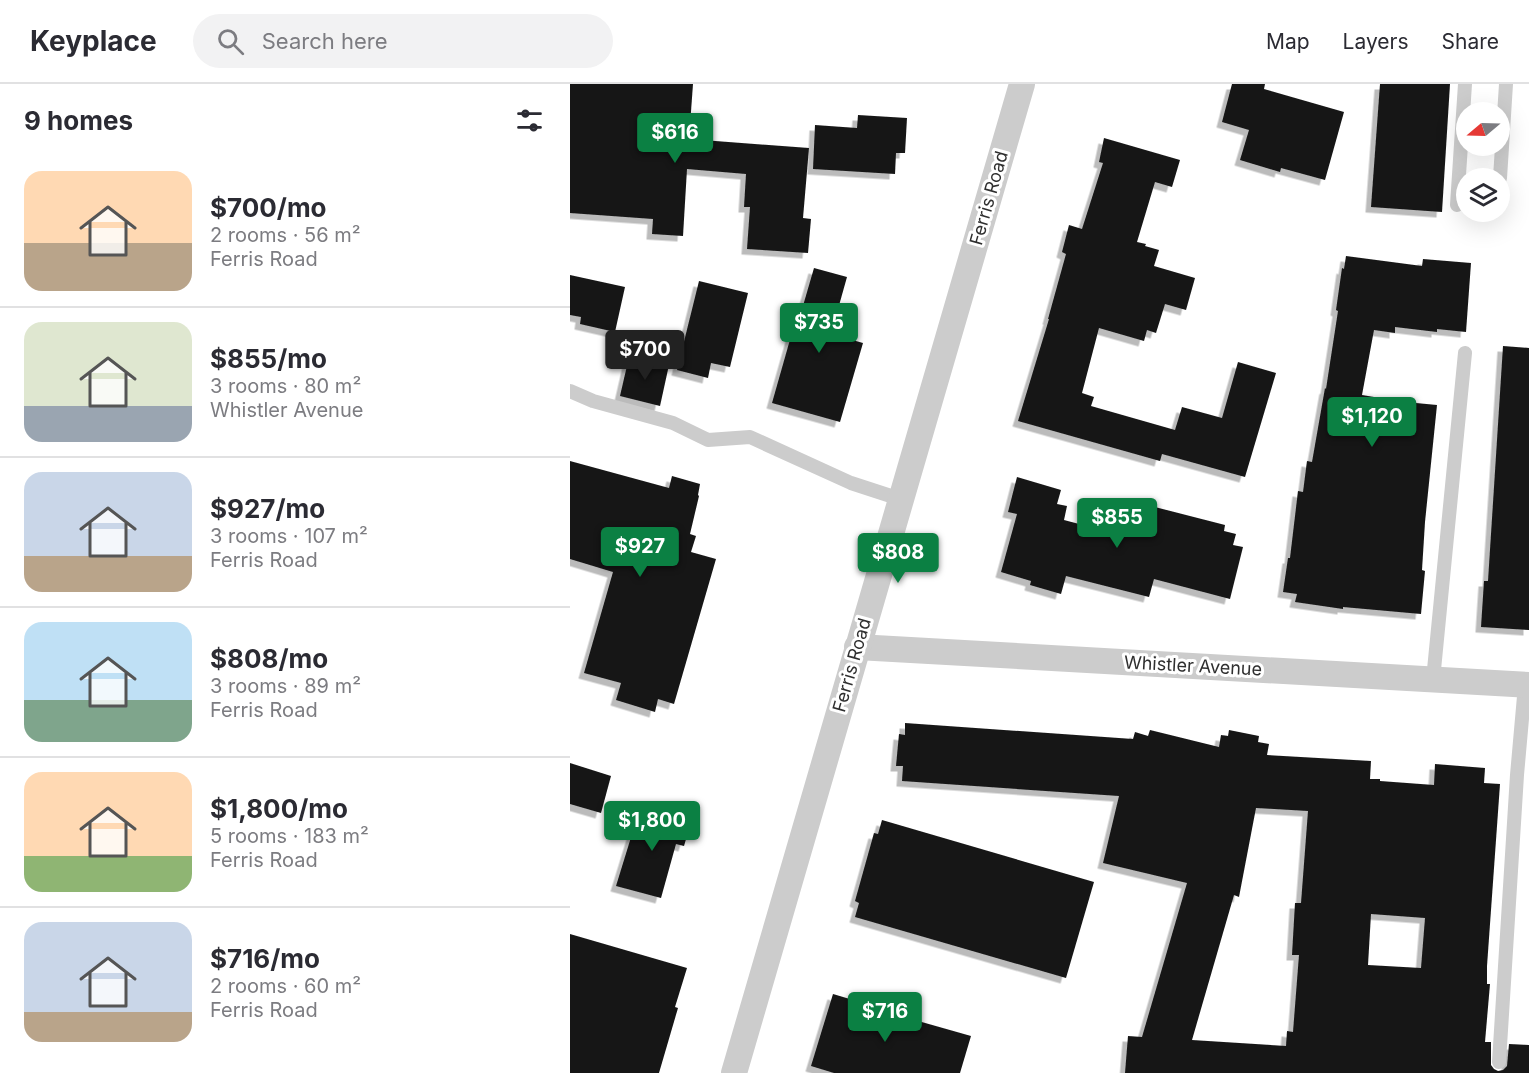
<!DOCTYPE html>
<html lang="en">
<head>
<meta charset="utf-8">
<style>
	:root { --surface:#fff; --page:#f2f2f3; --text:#2b2b33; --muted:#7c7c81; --line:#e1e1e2; --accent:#0b8043 }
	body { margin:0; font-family:Inter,sans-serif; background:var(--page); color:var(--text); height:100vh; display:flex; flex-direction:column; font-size:22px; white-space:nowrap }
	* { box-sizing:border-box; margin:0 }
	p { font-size:20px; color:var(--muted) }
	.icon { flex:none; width:33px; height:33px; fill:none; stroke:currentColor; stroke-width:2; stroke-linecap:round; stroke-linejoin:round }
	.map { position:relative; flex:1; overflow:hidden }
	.side { display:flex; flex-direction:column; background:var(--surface); width:570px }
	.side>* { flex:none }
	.needle { width:39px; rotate:251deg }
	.tools { position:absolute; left:886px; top:18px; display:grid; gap:12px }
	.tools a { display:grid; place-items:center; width:54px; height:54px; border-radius:50%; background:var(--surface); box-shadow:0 6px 24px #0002; font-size:30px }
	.price { position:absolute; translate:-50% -51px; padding:0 14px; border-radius:6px; background:var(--accent); color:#fff; font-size:20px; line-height:39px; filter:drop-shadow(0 2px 3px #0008) }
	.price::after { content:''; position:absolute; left:50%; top:36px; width:18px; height:14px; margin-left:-9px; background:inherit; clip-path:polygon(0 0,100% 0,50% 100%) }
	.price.selected { background:#222; color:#fff }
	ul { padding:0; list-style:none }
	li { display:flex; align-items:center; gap:18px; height:150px; padding:0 24px }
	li+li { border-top:2px solid var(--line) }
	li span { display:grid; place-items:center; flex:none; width:168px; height:120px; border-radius:18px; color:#555 }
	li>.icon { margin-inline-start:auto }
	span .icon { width:72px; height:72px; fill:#fffc; stroke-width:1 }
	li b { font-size:26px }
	h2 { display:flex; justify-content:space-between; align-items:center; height:72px; padding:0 24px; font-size:26px }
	header { display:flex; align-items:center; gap:36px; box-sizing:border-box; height:84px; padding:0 30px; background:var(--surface); border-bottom:2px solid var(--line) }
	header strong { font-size:28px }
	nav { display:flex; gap:33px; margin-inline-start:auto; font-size:21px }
	.search { width:420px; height:54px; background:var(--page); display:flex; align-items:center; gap:15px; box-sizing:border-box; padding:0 21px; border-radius:33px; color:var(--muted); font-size:22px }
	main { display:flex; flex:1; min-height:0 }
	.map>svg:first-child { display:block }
	.building { fill:#161616; fill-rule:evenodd; filter:url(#shadow) }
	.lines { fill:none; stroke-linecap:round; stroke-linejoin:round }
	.service { stroke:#ccc; stroke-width:14 }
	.minor { stroke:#ccc; stroke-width:26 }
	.labels { text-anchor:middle; stroke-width:6; stroke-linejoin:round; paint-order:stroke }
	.street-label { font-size:18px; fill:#2f2f2f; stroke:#fff }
</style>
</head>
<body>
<header>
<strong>Keyplace</strong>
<div class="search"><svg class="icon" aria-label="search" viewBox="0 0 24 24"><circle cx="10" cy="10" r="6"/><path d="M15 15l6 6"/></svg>Search here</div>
<nav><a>Map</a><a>Layers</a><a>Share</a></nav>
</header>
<main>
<section class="side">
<h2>9 homes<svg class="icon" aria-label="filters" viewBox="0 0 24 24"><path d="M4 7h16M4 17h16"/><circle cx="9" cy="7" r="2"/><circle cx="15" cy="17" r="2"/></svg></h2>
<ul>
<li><span style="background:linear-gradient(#ffd9b3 60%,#b9a48a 0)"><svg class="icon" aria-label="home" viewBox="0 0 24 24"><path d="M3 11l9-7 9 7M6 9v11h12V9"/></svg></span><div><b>$700/mo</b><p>2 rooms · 56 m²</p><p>Ferris Road</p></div></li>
<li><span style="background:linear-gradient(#dfe7d0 70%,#9aa5b1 0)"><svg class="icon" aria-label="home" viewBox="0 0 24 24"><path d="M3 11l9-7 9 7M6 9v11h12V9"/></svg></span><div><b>$855/mo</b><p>3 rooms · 80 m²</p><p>Whistler Avenue</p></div></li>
<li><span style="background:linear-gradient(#c9d6e8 70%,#b9a48a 0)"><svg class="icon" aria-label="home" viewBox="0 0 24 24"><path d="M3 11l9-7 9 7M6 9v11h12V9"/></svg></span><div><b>$927/mo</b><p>3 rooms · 107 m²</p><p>Ferris Road</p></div></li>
<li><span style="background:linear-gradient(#bfe0f5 65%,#7fa58c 0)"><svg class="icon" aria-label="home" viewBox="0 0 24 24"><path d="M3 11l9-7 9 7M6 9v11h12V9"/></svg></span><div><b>$808/mo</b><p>3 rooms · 89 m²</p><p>Ferris Road</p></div></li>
<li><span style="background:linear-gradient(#ffd9b3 70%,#8fb573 0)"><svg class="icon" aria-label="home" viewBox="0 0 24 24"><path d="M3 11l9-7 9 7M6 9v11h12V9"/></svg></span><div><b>$1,800/mo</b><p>5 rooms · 183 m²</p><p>Ferris Road</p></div></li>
<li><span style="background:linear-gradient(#c9d6e8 75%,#b9a48a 0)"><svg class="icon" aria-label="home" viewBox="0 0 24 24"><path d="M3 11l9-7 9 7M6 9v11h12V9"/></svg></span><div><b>$716/mo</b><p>2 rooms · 60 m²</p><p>Ferris Road</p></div></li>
</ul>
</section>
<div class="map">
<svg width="959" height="989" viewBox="0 0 959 989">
	<defs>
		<filter id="shadow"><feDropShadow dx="-5.5" dy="5.5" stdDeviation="0" flood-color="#0004"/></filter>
	</defs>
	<rect width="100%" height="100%" fill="#fff"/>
	<!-- building -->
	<g class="building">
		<path d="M0 0H123L119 55 239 64 233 134 241 135 238 169 177 165 180 123H174L176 90 117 85 113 152 82 150 83 135 0 129Z"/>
		<path d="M662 0H695L694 5 774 28 755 96 711 84 710 88 670 76 679 46 652 38Z"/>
		<path d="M810 0H880L872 128 801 123Z"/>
		<path d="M288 31 337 34 335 69H326L325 90 243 85 245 41 287 44Z"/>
		<path d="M534 54 610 76 602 103 585 98 567 158 576 160 575 162 589 166 584 182 625 194 616 226 595 220 586 249 577 246 574 257 529 244 512 309 524 313 521 322 605 346 612 323 652 334 668 278 706 289 675 393 592 370 590 377 448 337 479 235H478L496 170 492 168 499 141 512 145 533 79 529 78Z"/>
		<path d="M776 172 852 182 853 175 901 179 896 248 867 245V248L825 243V249L804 246 792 311 804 313V315L867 321 855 438 852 486 855 487 851 530 773 523V525L725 518 727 510 713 508 718 474H720L728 407 733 408 737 377 742 378 755 304 756 305 768 227 766 226 772 184 774 185Z"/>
		<path d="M244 184 277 193 261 250 293 259 270 338 202 319 225 238 228 239Z"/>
		<path d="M0 191 55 203 45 248 10 240 11 233 0 231Z"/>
		<path d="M129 197 178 209 160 283 141 279 138 294 107 286Z"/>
		<path d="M933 262 959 264V546L911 543 914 497H918Z"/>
		<path d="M59 273 99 281 90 322 50 312Z"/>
		<path d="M0 377 99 404 102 392 130 400 128 411 129 412 120 450 126 452 121 468 146 475 104 620 88 615 85 628 46 616 51 599 14 589 43 488 0 475Z"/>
		<path d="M447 393 491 406 487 420 497 422 494 436 558 453 564 428 579 431 581 422 655 441 654 447 666 450 663 461 673 463 660 515 584 495 579 513 496 492 491 510 460 501 461 497 431 488 447 430 438 428Z"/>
		<path d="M335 639 563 655 565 648 578 652 580 646 649 663 651 651 658 652 659 646 689 652 688 658 699 660 697 671 801 677 800 695H810V697L864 701 865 680 915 684 914 699 930 700 917 882V900H920L915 958H921V981L924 985 928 987 933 986 937 982 939 960 959 961V989H555L558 952 572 953 617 799 533 779 549 712 332 697 333 682H326L329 650 335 651ZM686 724 738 727 731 819H725L722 871H729L723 948 717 947 716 962 622 956 664 811 669 813ZM801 830 855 834 851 884 798 881Z"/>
		<path d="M0 679 41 692 31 729 0 720Z"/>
		<path d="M70 724 121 738 114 762 106 760 91 814 46 802Z"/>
		<path d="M312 736 524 798 496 894 285 833 289 819 285 817 304 749 308 750Z"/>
		<path d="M0 850 117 884 105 923 108 924 89 989H0Z"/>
		<path d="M263 910 320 927V929L401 952 390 989H264L241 982Z"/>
	</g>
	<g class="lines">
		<!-- service -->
		<g class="service">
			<path d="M930 94 936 0"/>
			<path d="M887 121 895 0"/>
			<path d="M0 307 23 317 103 339 138 356 180 353 281 399 330 415"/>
			<path d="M863 596 895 269"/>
			<path d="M929 978 947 691 955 601"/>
		</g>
		<!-- minor -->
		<g class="minor">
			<path d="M287 563 959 601"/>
			<path d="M164 989 452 0"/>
		</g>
	</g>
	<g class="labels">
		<!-- street labels -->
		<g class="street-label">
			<text transform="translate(419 114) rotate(-74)" y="6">Ferris Road</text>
			<text transform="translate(282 581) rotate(-74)" y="6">Ferris Road</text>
			<text transform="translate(623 582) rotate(3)" y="6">Whistler Avenue</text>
		</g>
	</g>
</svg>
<div class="tools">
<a><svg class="needle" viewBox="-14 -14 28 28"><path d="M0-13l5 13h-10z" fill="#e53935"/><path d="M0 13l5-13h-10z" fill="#7c7c81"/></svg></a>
<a><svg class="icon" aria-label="layers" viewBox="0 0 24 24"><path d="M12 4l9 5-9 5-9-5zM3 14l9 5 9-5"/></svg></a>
</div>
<b class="price" style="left:105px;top:80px">$616</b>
<b class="price" style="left:249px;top:270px">$735</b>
<b class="price selected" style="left:75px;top:297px">$700</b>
<b class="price" style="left:802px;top:364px">$1,120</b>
<b class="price" style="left:547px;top:465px">$855</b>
<b class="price" style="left:70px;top:494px">$927</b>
<b class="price" style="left:328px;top:500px">$808</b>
<b class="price" style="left:82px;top:768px">$1,800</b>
<b class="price" style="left:315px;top:959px">$716</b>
</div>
</main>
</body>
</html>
